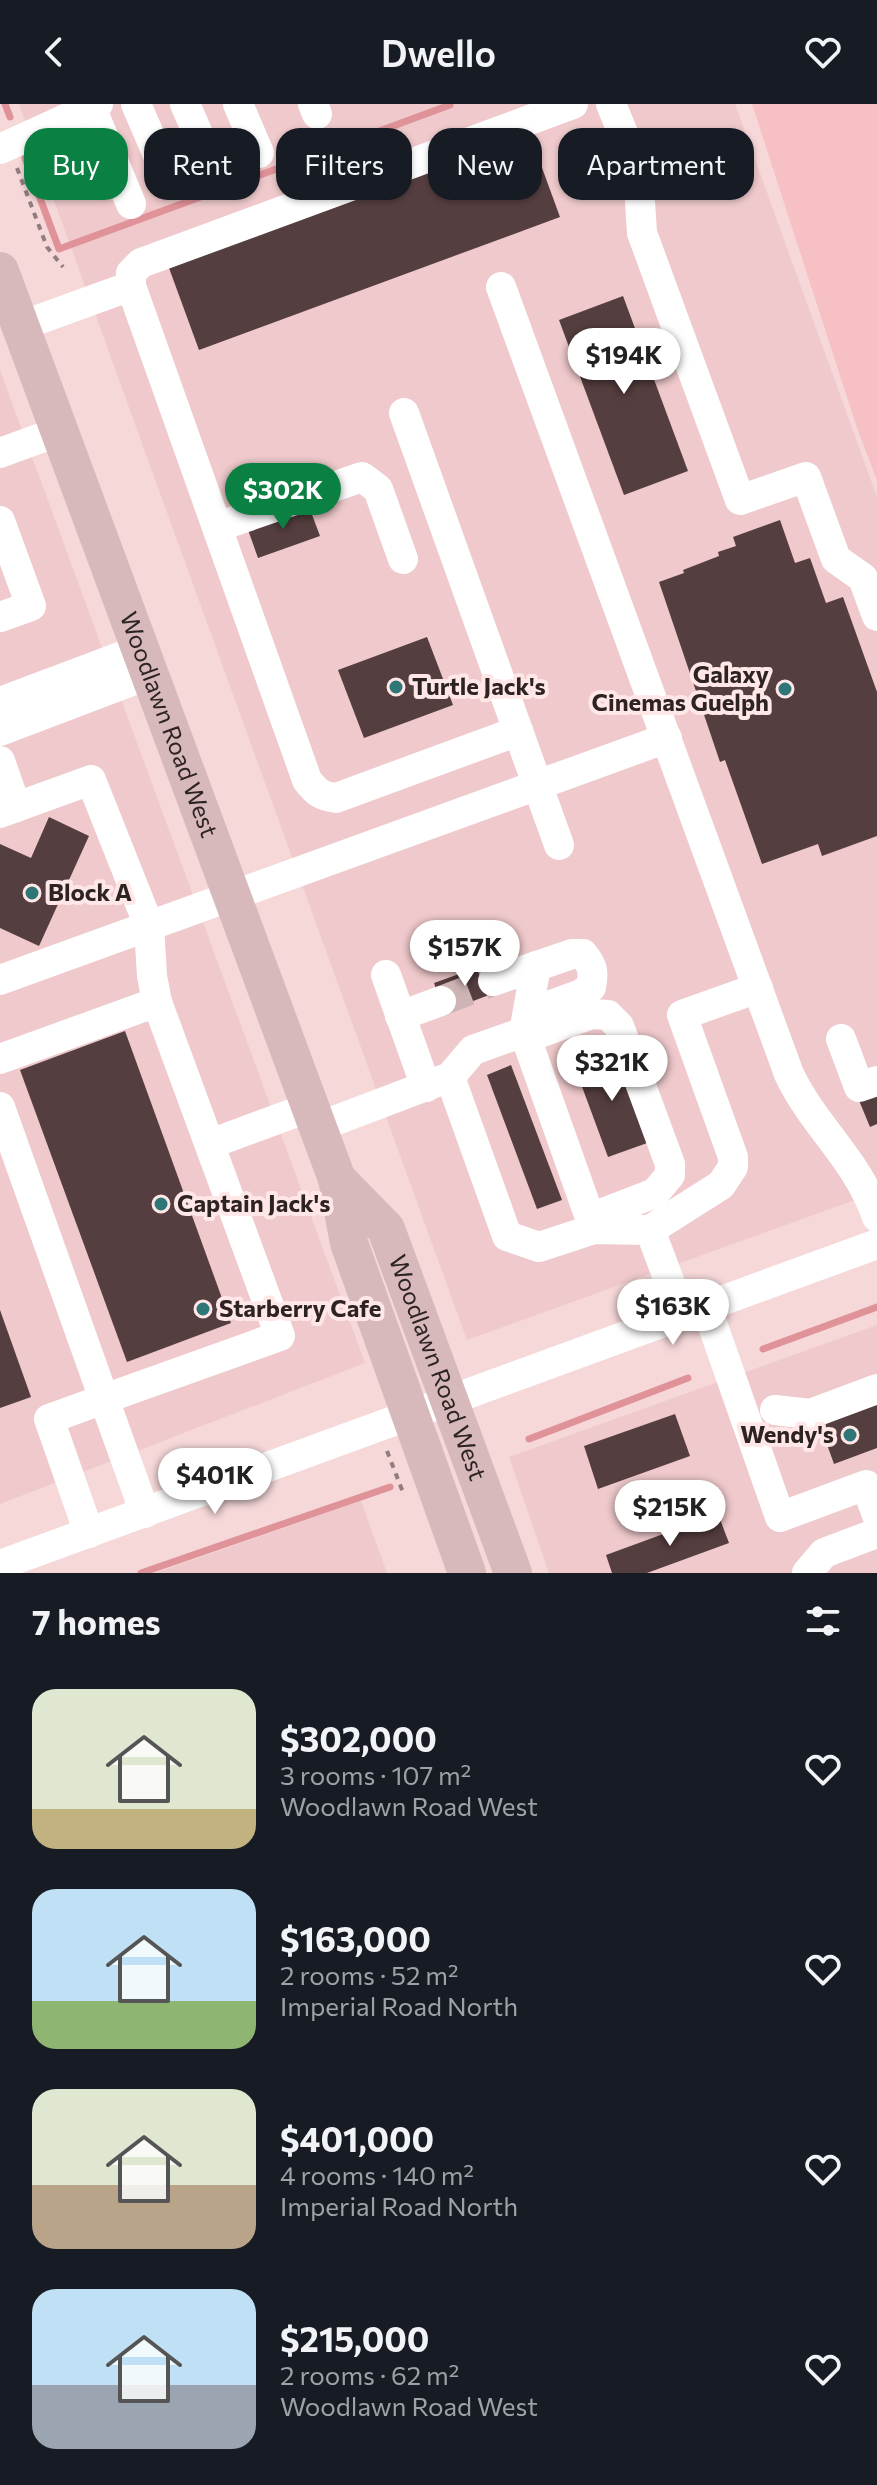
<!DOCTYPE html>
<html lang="en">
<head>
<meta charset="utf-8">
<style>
	:root { --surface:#171b24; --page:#242831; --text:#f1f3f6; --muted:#9ea1a6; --accent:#0b8043 }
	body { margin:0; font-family:Commissioner,sans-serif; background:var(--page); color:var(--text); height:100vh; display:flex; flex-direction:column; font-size:30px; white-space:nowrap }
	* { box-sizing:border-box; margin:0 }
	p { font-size:26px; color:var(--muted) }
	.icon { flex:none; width:44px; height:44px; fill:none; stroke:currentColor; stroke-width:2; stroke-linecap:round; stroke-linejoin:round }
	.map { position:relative; height:1469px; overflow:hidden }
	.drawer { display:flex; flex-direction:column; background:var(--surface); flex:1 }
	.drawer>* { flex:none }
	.guide { position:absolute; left:24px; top:24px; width:830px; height:72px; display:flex; gap:16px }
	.price { position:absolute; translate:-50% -68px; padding:0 18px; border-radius:28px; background:#fff; color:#222; font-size:26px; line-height:52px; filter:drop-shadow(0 2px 4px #0008) }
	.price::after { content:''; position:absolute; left:50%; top:48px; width:24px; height:18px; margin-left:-12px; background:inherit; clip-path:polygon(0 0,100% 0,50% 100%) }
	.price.active { background:var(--accent); color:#fff }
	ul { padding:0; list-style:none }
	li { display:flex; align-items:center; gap:24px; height:200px; padding:0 32px }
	li span { display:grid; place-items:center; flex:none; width:224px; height:160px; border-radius:24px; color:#555 }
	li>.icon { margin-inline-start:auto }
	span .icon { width:96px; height:96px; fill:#fffc; stroke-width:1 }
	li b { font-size:34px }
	h2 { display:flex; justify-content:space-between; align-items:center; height:96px; padding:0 32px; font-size:34px }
	.chip { padding:0 28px; border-radius:24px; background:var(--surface); box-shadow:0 2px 6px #0004; font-size:28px; line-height:72px }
	.chip.active { background:var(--accent); color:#fff }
	header { display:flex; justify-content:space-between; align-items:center; height:104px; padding:0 32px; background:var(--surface); font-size:36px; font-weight:600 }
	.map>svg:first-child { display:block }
	.built { fill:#efc9cb }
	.green { fill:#f7c0c4 }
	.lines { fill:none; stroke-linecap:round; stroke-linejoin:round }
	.stream { stroke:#e09299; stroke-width:7 }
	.building { fill:#553e3f }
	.minor-tunnel { stroke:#ceb4b5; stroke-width:30; stroke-dasharray:30 15; stroke-linecap:butt }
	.path { stroke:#917d7d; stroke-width:4; stroke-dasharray:6 6; stroke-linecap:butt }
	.minor { stroke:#fff; stroke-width:30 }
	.major { stroke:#d7b9bc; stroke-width:38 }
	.poi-dot { fill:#2e7776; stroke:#ffe7e8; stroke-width:3 }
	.labels { text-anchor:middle; stroke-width:8; stroke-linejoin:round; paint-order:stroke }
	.poi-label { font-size:24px; font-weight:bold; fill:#2e2323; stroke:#ffe7e8; text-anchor:start }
	.street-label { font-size:24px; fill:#2e2323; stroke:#ffe7e8 }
</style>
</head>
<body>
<header><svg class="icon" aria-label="back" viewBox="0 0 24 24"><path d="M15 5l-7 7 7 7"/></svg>Dwello<svg class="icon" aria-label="heart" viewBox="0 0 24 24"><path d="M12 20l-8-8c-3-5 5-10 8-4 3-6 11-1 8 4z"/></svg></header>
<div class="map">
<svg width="877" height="1469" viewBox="0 0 877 1469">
	<rect width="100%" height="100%" fill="#f6d8d9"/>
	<!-- built -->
	<g class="built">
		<path d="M19 0H735L877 393V1088L467 1236Z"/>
		<path d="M0 266 365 1259 0 1400Z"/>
		<path d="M877 1221V1469H549L509 1353Z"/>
		<path d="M361 1397 387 1469H155Z"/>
	</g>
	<!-- green -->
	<path class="green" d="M752 0H877V376L857 324Z"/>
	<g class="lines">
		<!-- stream -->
		<g class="stream">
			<path d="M5 0 10 13"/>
			<path d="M25 54 59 145 450 1"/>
			<path d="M763 1245 877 1203"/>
			<path d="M529 1335 688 1274"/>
			<path d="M141 1469 390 1383"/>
		</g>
	</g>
	<!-- building -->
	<g class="building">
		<path d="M530 31 560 113 199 246 169 164Z"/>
		<path d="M623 192 688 367 624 391 559 216Z"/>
		<path d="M308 400 320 432 258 454 247 423Z"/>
		<path d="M780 416 795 459 810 454 826 499 843 493 877 588V732L822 752 818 740 762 760 725 656 720 658 659 478 684 469 683 466 719 452 718 448 736 442 733 433Z"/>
		<path d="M427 533 453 601 364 634 338 566Z"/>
		<path d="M49 713 89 732 39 842 0 824V740L31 754Z"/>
		<path d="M487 860 497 888 444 908 434 879Z"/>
		<path d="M125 927 231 1219 127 1258 20 966Z"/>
		<path d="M617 945 650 1038 608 1053 574 961Z"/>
		<path d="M511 961 562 1096 537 1105 487 971Z"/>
		<path d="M877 987V1020L870 1023 858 994Z"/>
		<path d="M0 1206 31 1293 0 1304Z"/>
		<path d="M877 1297V1344L834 1360 819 1318Z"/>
		<path d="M675 1310 690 1352 598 1385 584 1342Z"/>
		<path d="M718 1410 729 1439 647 1469H612L606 1451Z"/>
	</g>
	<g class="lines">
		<!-- minor-tunnel -->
		<path class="minor-tunnel" d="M441 897 493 877"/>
		<!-- path -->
		<g class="path">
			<path d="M17 64 47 143 63 163"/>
			<path d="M387 1347 404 1391"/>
		</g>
		<!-- minor -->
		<g class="minor">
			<path d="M136 0 171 81"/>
			<path d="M185 0 212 62"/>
			<path d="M238 0 259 49"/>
			<path d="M313 0 317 10"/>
			<path d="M611 0 638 66 642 129 740 396 806 373 836 455 863 474 877 512"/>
			<path d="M91 3 131 100"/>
			<path d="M0 45 98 0"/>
			<path d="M501 183 789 970C814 1023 858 1056 877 1113"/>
			<path d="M21 222 131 182"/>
			<path d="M404 309 559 741"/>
			<path d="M0 349 60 327"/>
			<path d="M0 417 31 502 0 513"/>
			<path d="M217 423 362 373 378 385 403 455"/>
			<path d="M0 598 141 545"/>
			<path d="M0 627 150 570"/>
			<path d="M518 627 336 694C321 692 316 688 307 676L131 182V169L141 159 573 0"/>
			<path d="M0 657 16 703"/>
			<path d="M0 709 91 676 149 822 152 872 157 898"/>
			<path d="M536 862 524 928 594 1125"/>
			<path d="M386 871 426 983"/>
			<path d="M0 876 667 634"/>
			<path d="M493 877 572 850H583C593 862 594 868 591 883L581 890 529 909"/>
			<path d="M400 912 441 897"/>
			<path d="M526 934 592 910 608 911 619 922 670 1060V1071L655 1089 590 1114"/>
			<path d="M841 935 859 983 877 977"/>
			<path d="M0 955 157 898 280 1232 104 1295 0 1003"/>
			<path d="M450 973 507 1132 539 1143 594 1125 650 1126 682 1211"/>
			<path d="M318 1023 450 973 473 946 524 928"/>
			<path d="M210 1040 310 1003"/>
			<path d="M650 1126 721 1081 733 1063V1053L682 911 758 884"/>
			<path d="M706 1202 780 1413 866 1381 877 1411"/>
			<path d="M775 1306 810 1310 877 1285"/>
			<path d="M89 1429 49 1315 104 1295 145 1409"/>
			<path d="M0 1461 877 1140"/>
			<path d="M807 1469 824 1449 877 1429"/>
		</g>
		<!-- major -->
		<g class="major">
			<path id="s1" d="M0 167 337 1075 349 1139 467 1469"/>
			<path id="s2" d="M337 1075 386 1125 513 1469"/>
		</g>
	</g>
	<!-- markers -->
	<g class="poi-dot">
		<circle cx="396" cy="583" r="8"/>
		<circle cx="785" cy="585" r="8"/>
		<circle cx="32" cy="789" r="8"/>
		<circle cx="161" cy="1100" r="8"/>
		<circle cx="203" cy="1205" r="8"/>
		<circle cx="850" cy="1331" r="8"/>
	</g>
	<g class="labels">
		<!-- poi labels -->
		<g class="poi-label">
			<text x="769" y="579" text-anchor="end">Galaxy<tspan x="769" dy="28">Cinemas Guelph</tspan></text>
			<text x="412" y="591">Turtle Jack's</text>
			<text x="48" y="797">Block A</text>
			<text x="177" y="1108">Captain Jack's</text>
			<text x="219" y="1213">Starberry Cafe</text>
			<text x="834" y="1339" text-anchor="end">Wendy's</text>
		</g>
		<!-- street labels -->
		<g class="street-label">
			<text dy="8" stroke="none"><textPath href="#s1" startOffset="484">Woodlawn Road West</textPath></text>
			<text dy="8" stroke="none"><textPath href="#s2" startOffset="218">Woodlawn Road West</textPath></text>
		</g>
	</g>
</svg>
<b class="price" style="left:624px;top:292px">$194K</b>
<b class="price active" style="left:283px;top:427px">$302K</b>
<b class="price" style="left:465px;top:884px">$157K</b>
<b class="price" style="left:612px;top:999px">$321K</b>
<b class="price" style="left:673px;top:1243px">$163K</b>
<b class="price" style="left:215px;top:1412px">$401K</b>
<b class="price" style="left:670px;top:1444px">$215K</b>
<div class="guide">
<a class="chip active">Buy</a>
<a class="chip">Rent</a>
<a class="chip">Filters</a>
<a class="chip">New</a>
<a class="chip">Apartment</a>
</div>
</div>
<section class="drawer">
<h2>7 homes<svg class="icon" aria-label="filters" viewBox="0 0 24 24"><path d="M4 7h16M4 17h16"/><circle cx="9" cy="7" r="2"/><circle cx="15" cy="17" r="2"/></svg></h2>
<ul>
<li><span style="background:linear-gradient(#dfe7d0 75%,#c2b280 0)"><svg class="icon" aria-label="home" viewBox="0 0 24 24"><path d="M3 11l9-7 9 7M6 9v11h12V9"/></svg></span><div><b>$302,000</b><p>3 rooms · 107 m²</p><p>Woodlawn Road West</p></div><svg class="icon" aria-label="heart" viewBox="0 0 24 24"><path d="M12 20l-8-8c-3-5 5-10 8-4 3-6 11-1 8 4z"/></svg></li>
<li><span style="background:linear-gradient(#bfe0f5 70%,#8fb573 0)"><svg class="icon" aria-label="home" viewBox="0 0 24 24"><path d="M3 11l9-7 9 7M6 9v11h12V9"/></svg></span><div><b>$163,000</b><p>2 rooms · 52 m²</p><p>Imperial Road North</p></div><svg class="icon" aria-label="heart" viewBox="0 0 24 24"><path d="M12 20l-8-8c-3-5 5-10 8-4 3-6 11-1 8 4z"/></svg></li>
<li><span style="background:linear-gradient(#dfe7d0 60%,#b9a48a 0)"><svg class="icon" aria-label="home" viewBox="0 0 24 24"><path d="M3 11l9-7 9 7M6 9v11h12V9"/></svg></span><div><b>$401,000</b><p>4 rooms · 140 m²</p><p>Imperial Road North</p></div><svg class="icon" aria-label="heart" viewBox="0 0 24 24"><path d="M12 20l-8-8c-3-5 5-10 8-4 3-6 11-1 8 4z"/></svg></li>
<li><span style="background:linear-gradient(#bfe0f5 60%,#9aa5b1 0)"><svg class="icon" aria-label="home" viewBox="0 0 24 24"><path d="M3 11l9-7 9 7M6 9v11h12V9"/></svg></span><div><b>$215,000</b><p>2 rooms · 62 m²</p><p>Woodlawn Road West</p></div><svg class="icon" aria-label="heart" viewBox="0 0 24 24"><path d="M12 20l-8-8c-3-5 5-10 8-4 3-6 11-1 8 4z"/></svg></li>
</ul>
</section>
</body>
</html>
